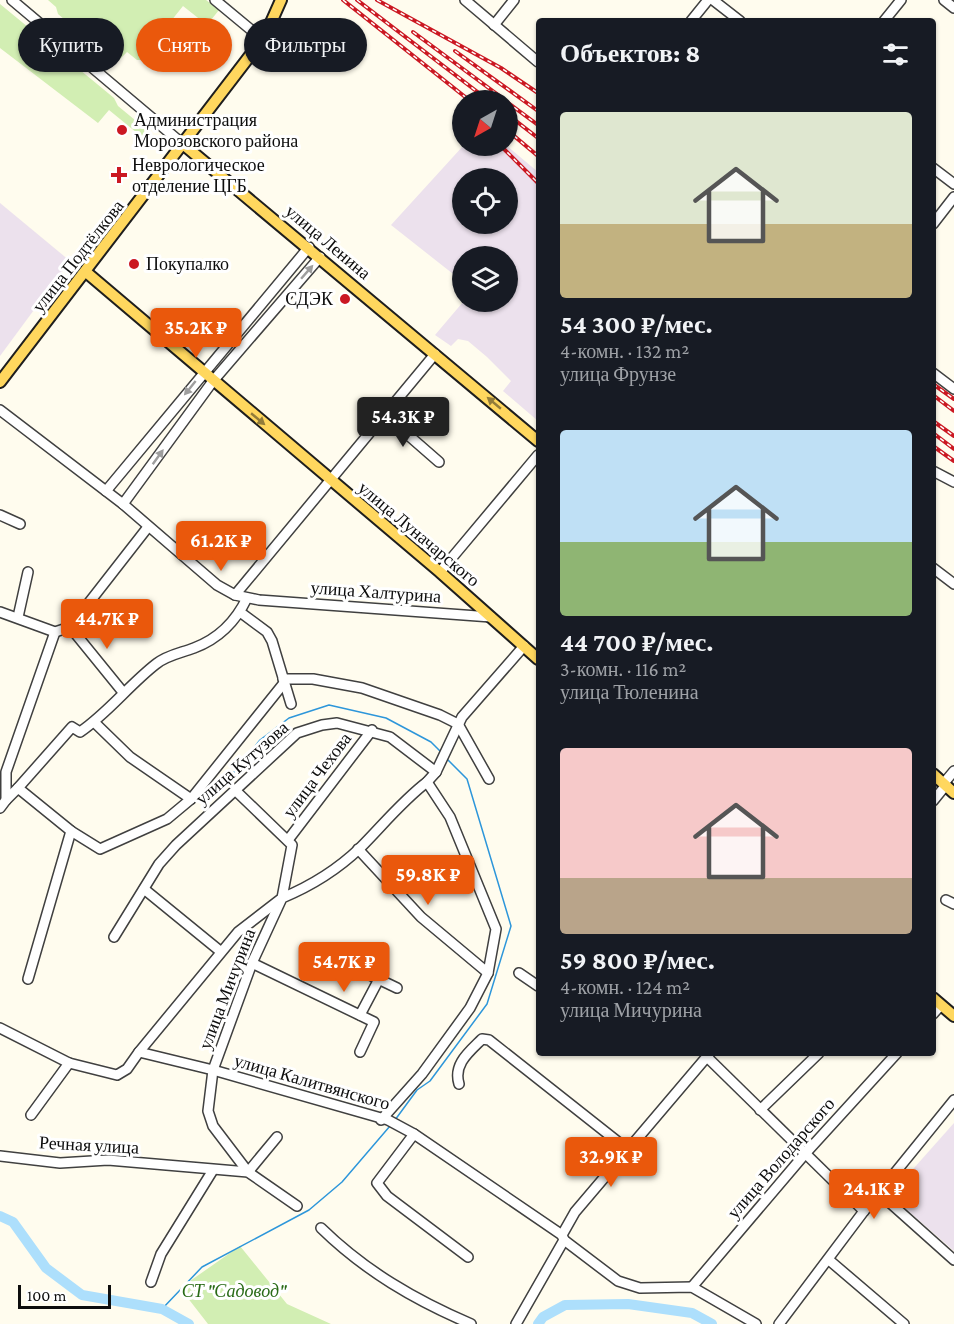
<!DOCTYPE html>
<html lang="ru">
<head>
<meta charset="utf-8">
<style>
	:root { --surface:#171b24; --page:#242831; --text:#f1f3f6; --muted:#9ea1a6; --accent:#ea580c }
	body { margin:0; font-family:"Crimson Pro",serif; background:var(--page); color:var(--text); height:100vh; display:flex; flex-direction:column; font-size:22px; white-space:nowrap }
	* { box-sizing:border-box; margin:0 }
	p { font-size:20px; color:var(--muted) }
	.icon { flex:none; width:33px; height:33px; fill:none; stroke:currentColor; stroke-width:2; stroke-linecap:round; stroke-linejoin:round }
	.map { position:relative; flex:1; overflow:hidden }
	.drawer { position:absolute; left:536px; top:18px; width:400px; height:1038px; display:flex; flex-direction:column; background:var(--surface); border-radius:6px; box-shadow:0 2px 4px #0004 }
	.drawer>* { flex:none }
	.hud { position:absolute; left:18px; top:18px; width:428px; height:54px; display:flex; gap:12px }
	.needle { width:39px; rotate:219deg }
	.fabs { position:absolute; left:452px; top:90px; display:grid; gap:12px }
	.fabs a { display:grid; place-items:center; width:66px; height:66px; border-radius:50%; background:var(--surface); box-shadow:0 2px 4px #0004; font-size:30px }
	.scale { position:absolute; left:18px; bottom:15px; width:93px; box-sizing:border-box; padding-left:6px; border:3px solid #0d0d0d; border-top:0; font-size:16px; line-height:21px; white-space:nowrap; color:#0d0d0d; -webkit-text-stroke:4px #fff; paint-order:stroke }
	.price { position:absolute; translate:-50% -51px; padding:0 14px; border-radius:6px; background:var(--accent); color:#fff; font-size:20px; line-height:39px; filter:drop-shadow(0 2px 3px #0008) }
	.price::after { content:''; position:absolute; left:50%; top:36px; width:18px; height:14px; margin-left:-9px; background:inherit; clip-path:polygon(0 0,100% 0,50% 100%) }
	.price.on { background:#222; color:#fff }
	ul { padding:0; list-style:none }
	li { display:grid; align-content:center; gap:12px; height:318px; padding:0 24px }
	li span { display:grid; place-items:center; height:186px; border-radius:6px; color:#555 }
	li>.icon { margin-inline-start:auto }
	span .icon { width:108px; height:108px; fill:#fffc; stroke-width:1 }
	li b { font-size:26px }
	h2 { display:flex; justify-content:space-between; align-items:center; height:72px; padding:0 24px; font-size:26px }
	.tag { padding:0 21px; border-radius:27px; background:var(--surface); box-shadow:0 2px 4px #0004; font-size:21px; line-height:54px }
	.tag.on { background:var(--accent); color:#fff }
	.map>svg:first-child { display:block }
	.industrial { fill:#ece1ed; fill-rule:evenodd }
	.green { fill:#d2eeb3 }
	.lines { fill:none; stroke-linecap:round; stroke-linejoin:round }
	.stream { stroke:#2d96da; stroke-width:1.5 }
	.river { stroke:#addffc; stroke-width:10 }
	.minor-casing { stroke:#404040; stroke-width:12 }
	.major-casing { stroke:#1e1e1e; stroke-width:14 }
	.minor { stroke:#fff; stroke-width:9 }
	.major { stroke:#ffd75e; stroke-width:10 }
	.rail-casing { stroke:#cb1822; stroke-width:4 }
	.rail { stroke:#fff; stroke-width:1.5; stroke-dasharray:4.5; stroke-linecap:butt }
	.oneway { fill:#9e9e9e }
	.oneway2 { fill:#927c3a }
	.poi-dot { fill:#cb1822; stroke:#fff; stroke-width:2 }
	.labels { text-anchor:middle; stroke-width:6; stroke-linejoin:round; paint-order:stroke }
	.poi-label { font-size:18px; fill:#0d0d0d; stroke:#fff; text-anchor:start }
	.street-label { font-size:18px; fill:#0d0d0d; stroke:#fff }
	.park-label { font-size:18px; font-style:italic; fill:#296b17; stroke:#fff }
</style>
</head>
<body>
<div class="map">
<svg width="954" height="1324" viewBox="0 0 954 1324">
	<rect width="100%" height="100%" fill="#fffcee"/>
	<!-- industrial -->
	<g class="industrial">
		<path d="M463 146H507L538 172V421L503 391 511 381 487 357 468 341 458 339 451 346 435 335 463 302H507V256H462V281L391 225ZM507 178V224H462V178Z"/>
		<path d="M0 203 70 261 0 356Z"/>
		<path d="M954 1123V1251L890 1195Z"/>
	</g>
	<!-- green -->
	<g class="green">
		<path d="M48 0H206L219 10 207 25 183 6 171 21 174 23 143 60H137L127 52 116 63 58 14 56 7Z"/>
		<path d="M0 4 114 98 118 106 147 130 142 137 109 110 98 123 0 48Z"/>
		<path d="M240 1246 287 1304 331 1324H208L180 1288Z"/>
	</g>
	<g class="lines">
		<!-- stream -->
		<g class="stream">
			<path d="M234 772 260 740 289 718 329 705 386 718 431 742 442 753"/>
			<path d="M395 1120 417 1090 430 1081 487 1004 511 926 467 779 447 759"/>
			<path d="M162 1309 202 1267 309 1210 342 1182 390 1126"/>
		</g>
		<!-- river -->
		<g class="river">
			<path d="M0 1216 13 1222 46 1268 82 1295 162 1309 189 1324"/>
			<path d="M538 1324 543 1317 565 1305 628 1304 692 1313 712 1324"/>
		</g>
		<defs>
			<g id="minor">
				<path d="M12 0 184 145"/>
				<path d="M215 0 250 29 265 36"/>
				<path d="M465 0 538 62"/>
				<path d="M713 0 740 21"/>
				<path d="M944 0 954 8"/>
				<path d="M691 21 708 0"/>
				<path d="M884 21 901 0"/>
				<path d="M494 25 514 0"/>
				<path d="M933 168 954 184"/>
				<path d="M933 224 954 197"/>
				<path d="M933 373 954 389"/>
				<path d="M0 410 123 504 217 585 235 595 259 600 491 617"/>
				<path d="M384 414 439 462"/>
				<path d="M933 471 954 482"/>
				<path d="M106 491 309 247"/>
				<path d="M123 504 213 381 320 257"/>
				<path d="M0 515 20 524"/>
				<path d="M933 568 954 584"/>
				<path d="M440 572 538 455"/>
				<path d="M235 595 435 354"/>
				<path d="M0 612 55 632 70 627 148 527"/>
				<path d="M240 612 267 632 272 641 291 704"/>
				<path d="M18 617 28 572"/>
				<path d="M70 627 122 691"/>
				<path d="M283 679H313L362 688 440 715 458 724 489 779"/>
				<path d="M94 722 130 757 191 799"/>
				<path d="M944 783 954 771"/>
				<path d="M18 788 72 727 80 732C108 713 129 685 156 664 167 655 181 653 194 648 218 639 236 621 247 598"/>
				<path d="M6 800 18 788 71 831 100 849 167 819 191 799 284 683"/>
				<path d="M933 801 946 785"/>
				<path d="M0 808 6 800V772L55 632"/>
				<path d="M288 840 372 730"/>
				<path d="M358 849 421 917 488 973"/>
				<path d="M144 889 220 951"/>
				<path d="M946 900 954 904"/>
				<path d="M114 937 159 864 176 845 297 733 322 725 337 723 390 737 436 772"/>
				<path d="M320 951 397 988"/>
				<path d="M252 963 374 1022 360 1052"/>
				<path d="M519 973 538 986"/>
				<path d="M28 979 71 831"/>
				<path d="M933 1014 941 1005"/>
				<path d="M360 1015 379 979"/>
				<path d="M0 1028 69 1063 117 1075 127 1069 139 1052 213 1070 388 1120 414 1134 562 1235"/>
				<path d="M139 1052 238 932 282 898 292 845 236 791"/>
				<path d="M707 1057 864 1211"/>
				<path d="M459 1084C453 1064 469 1052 482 1039L489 1040 627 1149"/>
				<path d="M760 1110 819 1053"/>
				<path d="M31 1115 69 1063"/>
				<path d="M381 1120 422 1074 470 1008 488 973 496 929 450 817 427 782"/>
				<path d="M414 1134 377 1183 387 1196 468 1257"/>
				<path d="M277 1137 248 1172 213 1126 208 1111 213 1070 252 963 282 898C311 886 337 870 360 848 382 826 402 801 427 782L436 772 462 717 524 646"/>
				<path d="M0 1156 60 1163 108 1160 248 1172 297 1206"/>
				<path d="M879 1193 954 1260"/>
				<path d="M321 1228C365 1271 415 1300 471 1324"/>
				<path d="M564 1240 618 1281 640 1288 692 1287 756 1324"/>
				<path d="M829 1260 904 1324"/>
				<path d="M151 1282 161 1254 213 1170"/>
				<path d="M692 1287 804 1155 897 1053"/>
				<path d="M516 1324 564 1240 562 1235 575 1212 710 1053"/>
				<path d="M779 1324 864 1211 954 1100"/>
			</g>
			<g id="major">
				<path d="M184 145 538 441"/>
				<path d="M86 272 440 572 538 659"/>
				<path d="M0 382 265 36 281 0"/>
				<path d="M933 774 954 793"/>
				<path d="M933 998 954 1016"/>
			</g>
		</defs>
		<!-- minor casing -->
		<use href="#minor" class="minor-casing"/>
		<!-- major casing -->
		<use href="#major" class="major-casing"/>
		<!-- minor -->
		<use href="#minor" class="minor"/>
		<!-- major -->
		<use href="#major" class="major"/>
		<defs>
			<g id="rail">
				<path d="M343 0 469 100"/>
				<path d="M357 0 488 100"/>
				<path d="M377 0 501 68 538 93"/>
				<path d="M413 32 505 100"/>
				<path d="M455 51 538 111"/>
				<path d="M507 102 538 125"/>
				<path d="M507 114 538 138"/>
				<path d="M507 130 538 156"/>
				<path d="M501 146 538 183"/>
				<path d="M933 384 954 399"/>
				<path d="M933 395 954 411"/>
				<path d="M933 421 954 436"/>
				<path d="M933 433 954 449"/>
				<path d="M933 446 954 461"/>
			</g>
		</defs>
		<!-- rail casing -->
		<use href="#rail" class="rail-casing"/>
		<!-- rail -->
		<use href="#rail" class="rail"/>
	</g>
	<!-- one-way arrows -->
	<defs><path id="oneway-solid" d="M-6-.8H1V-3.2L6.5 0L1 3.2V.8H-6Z" transform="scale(1.5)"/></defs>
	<g class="oneway">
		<use href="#oneway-solid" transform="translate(307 272) rotate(-49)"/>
		<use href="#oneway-solid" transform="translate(190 388) rotate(129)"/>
		<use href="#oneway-solid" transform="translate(158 457) rotate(-54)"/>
	</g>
	<g class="oneway2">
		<use href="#oneway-solid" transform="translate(494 403) rotate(-140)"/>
		<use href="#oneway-solid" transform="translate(258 419) rotate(40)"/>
	</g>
	<!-- markers -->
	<g class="poi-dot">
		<circle cx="122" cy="130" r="6"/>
		<path d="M116 166h6v6h6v6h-6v6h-6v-6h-6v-6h6z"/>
		<circle cx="134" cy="264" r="6"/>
		<circle cx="345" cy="299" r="6"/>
	</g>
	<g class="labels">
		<!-- poi labels -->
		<g class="poi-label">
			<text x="134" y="126">Администрация<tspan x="134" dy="21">Морозовского района</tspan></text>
			<text x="132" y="171">Неврологическое<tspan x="132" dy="21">отделение ЦГБ</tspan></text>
			<text x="146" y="270">Покупалко</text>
			<text x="333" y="305" text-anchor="end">СДЭК</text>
		</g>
		<!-- street labels -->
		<g class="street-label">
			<text transform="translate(328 242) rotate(40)" y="6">улица Ленина</text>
			<text transform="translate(78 256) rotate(-52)" y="6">улица Подтёлкова</text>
			<text transform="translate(419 534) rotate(40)" y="6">улица Луначарского</text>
			<text transform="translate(376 592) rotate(4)" y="6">улица Халтурина</text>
			<text transform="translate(242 763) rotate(-41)" y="6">улица Кутузова</text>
			<text transform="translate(317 775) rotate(-53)" y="6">улица Чехова</text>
			<text transform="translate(227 989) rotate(-69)" y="6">улица Мичурина</text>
			<text transform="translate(312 1082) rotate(16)" y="6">улица Калитвянского</text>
			<text transform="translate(89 1145) rotate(3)" y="6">Речная улица</text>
			<text transform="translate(781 1158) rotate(-49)" y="6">улица Володарского</text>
		</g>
		<!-- park labels -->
		<g class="park-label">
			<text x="234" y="1297">СТ "Садовод"</text>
		</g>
	</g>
</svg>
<div class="fabs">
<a><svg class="needle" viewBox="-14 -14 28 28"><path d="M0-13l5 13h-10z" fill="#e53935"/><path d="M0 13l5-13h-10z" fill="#9ea1a6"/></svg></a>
<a><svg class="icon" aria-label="locate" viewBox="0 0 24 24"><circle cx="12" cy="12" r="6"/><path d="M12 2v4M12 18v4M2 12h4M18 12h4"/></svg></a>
<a><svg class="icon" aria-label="layers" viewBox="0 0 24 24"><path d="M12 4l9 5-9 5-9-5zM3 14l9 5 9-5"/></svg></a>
</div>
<div class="scale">100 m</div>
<b class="price" style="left:196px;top:359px">35.2K ₽</b>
<b class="price on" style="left:403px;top:448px">54.3K ₽</b>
<b class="price" style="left:221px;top:572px">61.2K ₽</b>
<b class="price" style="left:107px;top:650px">44.7K ₽</b>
<b class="price" style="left:428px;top:906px">59.8K ₽</b>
<b class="price" style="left:344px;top:993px">54.7K ₽</b>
<b class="price" style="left:611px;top:1188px">32.9K ₽</b>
<b class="price" style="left:874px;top:1220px">24.1K ₽</b>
<div class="hud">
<a class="tag">Купить</a>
<a class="tag on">Снять</a>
<a class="tag">Фильтры</a>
</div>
<section class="drawer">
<h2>Объектов: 8<svg class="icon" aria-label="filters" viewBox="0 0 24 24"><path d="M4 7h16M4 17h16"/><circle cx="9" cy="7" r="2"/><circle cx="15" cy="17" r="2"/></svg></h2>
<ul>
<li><span style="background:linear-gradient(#dfe7d0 60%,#c2b280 0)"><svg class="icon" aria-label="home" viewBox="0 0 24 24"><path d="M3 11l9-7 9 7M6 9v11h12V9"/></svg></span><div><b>54 300 ₽/мес.</b><p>4-комн. · 132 m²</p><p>улица Фрунзе</p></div></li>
<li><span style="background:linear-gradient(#bfe0f5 60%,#8fb573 0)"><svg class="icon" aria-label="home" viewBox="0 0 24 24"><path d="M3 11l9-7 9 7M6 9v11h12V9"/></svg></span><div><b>44 700 ₽/мес.</b><p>3-комн. · 116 m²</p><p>улица Тюленина</p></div></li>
<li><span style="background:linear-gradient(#f6c9c9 70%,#b9a48a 0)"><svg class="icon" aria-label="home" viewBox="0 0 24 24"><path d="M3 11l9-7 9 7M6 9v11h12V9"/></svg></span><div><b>59 800 ₽/мес.</b><p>4-комн. · 124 m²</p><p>улица Мичурина</p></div></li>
</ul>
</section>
</div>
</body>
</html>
